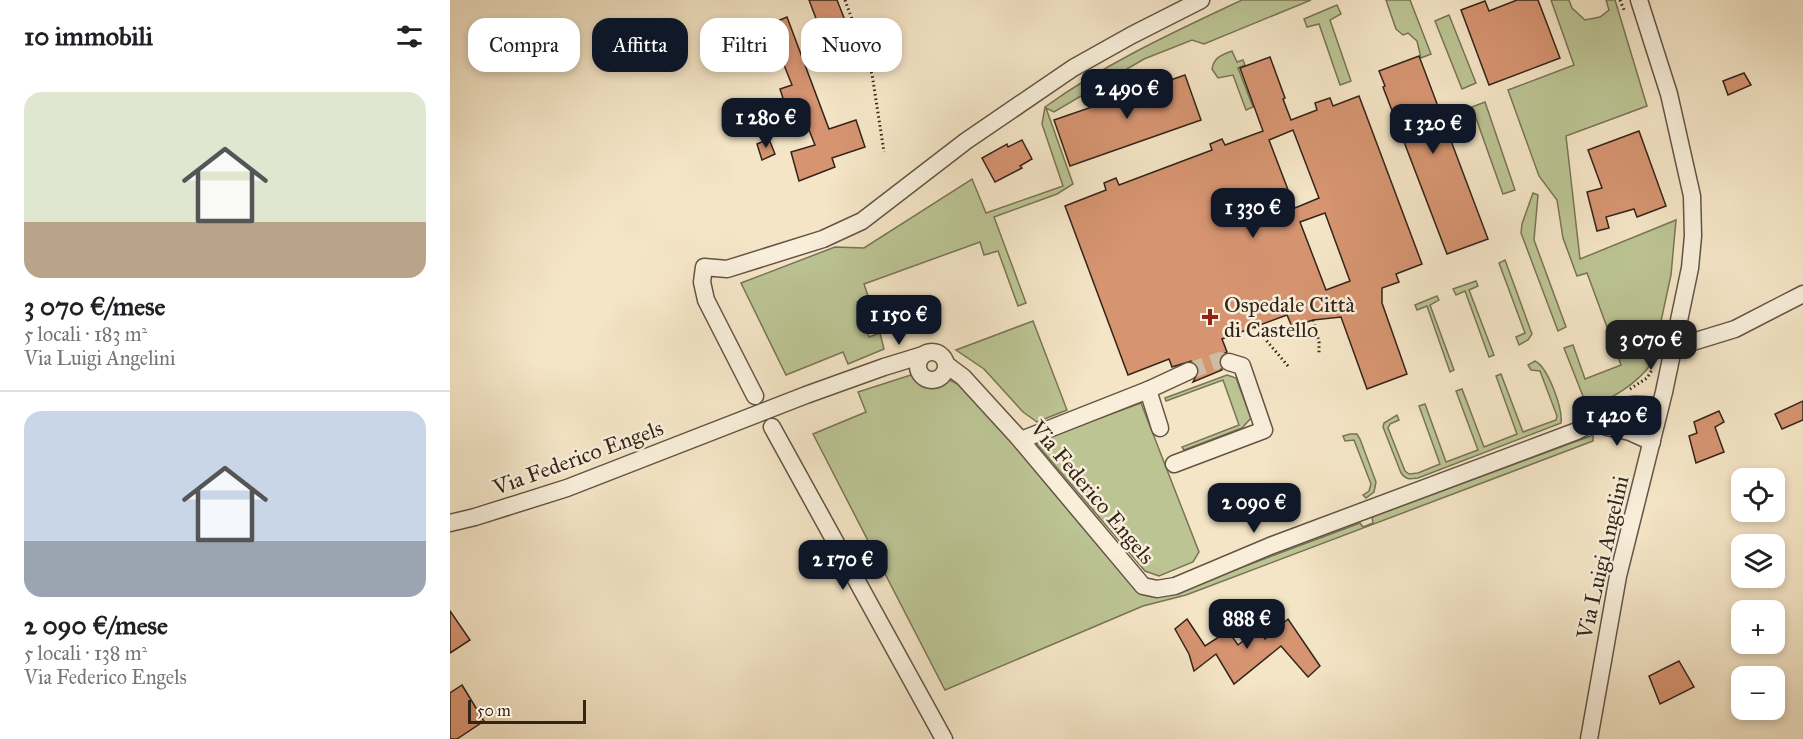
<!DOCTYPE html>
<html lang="it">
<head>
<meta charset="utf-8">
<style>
	:root { --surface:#fff; --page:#f2f2f2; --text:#202124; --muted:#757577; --line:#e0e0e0; --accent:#111827 }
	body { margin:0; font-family:"IM FELL Great Primer",serif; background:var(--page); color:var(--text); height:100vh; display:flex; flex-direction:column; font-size:22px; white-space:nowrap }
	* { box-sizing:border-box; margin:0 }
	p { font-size:20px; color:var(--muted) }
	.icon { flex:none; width:33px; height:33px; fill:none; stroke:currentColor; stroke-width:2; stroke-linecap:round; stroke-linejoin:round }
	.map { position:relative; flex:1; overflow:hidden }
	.panel { display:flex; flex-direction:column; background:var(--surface); width:450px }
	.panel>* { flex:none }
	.hud { position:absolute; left:18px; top:18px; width:570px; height:54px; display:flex; gap:12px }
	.buttons { position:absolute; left:1281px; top:468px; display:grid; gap:12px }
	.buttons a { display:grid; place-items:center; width:54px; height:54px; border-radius:12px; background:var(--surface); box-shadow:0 3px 9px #0003; font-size:30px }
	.scale { position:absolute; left:18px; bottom:15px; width:118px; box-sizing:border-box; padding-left:6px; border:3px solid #332419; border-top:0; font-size:16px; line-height:21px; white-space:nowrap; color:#332419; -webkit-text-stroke:4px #f8eeda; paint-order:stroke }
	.price { position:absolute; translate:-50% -51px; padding:0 14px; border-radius:12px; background:var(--accent); color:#fff; font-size:20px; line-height:39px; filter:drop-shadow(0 2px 3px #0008) }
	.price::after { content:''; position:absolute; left:50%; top:36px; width:18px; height:14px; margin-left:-9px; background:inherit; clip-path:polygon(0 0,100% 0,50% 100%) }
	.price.current { background:#222; color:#fff }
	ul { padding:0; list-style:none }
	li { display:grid; align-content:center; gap:12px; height:318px; padding:0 24px }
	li+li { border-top:2px solid var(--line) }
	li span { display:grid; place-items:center; height:186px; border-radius:18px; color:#555 }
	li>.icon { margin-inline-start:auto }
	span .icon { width:108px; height:108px; fill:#fffc; stroke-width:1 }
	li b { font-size:26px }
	h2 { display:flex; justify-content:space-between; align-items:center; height:72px; padding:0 24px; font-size:26px }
	.chip { padding:0 21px; border-radius:18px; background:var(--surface); box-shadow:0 3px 9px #0003; font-size:21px; line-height:54px }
	.chip.current { background:var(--accent); color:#fff }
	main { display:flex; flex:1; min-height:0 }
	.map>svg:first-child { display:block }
	.green { fill:#bcc494; stroke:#787456; stroke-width:1.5 }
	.building { fill:#d69471; stroke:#332419; stroke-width:1.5; fill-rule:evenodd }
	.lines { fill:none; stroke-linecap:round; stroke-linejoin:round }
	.minor-tunnel { stroke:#cdbea3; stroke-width:16; stroke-dasharray:16 8; stroke-linecap:butt }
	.minor-casing { stroke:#635444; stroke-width:19 }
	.path { stroke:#332419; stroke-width:3; stroke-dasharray:1.5 3; stroke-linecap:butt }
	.minor { stroke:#f8eeda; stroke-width:16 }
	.poi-dot { fill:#8f2418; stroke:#f8eeda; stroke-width:2 }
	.labels { text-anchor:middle; stroke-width:5; stroke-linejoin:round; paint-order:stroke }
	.poi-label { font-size:22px; fill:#332419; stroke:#f8eeda; text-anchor:start }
	.street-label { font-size:22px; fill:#332419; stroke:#f8eeda }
</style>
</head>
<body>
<main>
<section class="panel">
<h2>10 immobili<svg class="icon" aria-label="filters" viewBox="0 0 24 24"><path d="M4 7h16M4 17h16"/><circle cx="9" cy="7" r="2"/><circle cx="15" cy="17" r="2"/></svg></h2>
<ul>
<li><span style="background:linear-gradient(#dfe7d0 70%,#b9a48a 0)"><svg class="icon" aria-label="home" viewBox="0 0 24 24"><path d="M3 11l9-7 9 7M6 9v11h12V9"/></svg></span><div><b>3 070 €/mese</b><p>5 locali · 183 m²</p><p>Via Luigi Angelini</p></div></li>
<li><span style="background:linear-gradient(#c9d6e8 70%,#9aa5b1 0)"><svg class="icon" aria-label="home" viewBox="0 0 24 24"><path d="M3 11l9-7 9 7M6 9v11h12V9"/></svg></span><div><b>2 090 €/mese</b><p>5 locali · 138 m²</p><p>Via Federico Engels</p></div></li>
</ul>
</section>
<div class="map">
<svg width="1353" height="739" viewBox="0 0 1353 739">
	<rect width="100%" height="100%" fill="#f4e5c6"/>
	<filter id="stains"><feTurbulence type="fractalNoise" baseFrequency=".00333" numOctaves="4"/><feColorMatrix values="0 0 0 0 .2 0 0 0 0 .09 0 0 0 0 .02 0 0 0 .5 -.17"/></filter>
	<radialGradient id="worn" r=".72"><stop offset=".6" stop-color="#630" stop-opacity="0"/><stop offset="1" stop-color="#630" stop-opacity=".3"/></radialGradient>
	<!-- green -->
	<g class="green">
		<path d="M792 0H861L754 44 742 40 694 59 604 112 596 108 623 184 607 194 544 217 576 303 568 306 548 251 534 255 530 242 414 284 418 296 407 302 419 337 430 333 434 349 398 364 393 352 336 375 291 283 385 247 414 248 522 179 536 213 613 186 592 124 595 107C656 63 724 32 792 0Z"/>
		<path d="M936 0H960L981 54 971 58 967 41 958 33 953 35 946 29Z"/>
		<path d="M1101 0H1119L1122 8 1135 20 1150 17 1159 10 1156 0H1165L1197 106 1116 136 1130 259 1226 220 1221 275 1202 363C1185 386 1163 397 1138 409L1114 348 1123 345 1135 379 1171 365 1137 273 1127 276 1113 238 1107 200 1089 176 1058 90 1124 65Z"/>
		<path d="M887 5 891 14 880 20 901 81 890 85 869 24 857 27 854 19Z"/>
		<path d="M999 15 1026 83 1012 89 985 21Z"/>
		<path d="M782 51 787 62 793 60 795 65 788 68 803 107 796 110 783 75 768 78 762 69C764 57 772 55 782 51Z"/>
		<path d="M1035 102 1065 190 1053 194 1022 107Z"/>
		<path d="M1083 193 1088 195 1084 240 1116 327 1108 331 1071 233 1072 224Z"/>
		<path d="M1055 260 1082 334 1078 340 1069 345 1066 337 1075 333 1049 263Z"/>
		<path d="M1026 281 1028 286 1019 290 1044 355 1039 357 1015 291 1006 295 1003 289Z"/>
		<path d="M987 296 989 300 980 305 1004 370 1000 372 977 306 967 310 965 305Z"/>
		<path d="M583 321 617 410 587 422 573 412 534 369 506 350Z"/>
		<path d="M1085 361C1098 367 1113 409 1111 423L968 478C960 479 956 480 951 473L933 427 934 423 947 415 949 420 940 424 938 428 955 471 959 474 968 473 990 464 969 406 975 404 996 462 1028 450 1006 391 1012 389 1034 447 1067 434 1046 376 1051 374 1073 432 1106 420 1107 416 1090 371 1081 370 1078 365Z"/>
		<path d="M464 374 489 375 516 388 688 591 699 596 721 594 910 523 913 527 923 523 922 517 1143 435V441L736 595 693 606 495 690 363 434 416 412 408 392Z"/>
		<path d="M777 375 786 378 801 418 792 428 734 450 732 447 789 425 773 380 716 401 715 398Z"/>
		<path d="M691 403 749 552 743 562 709 576 695 571 585 442Z"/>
		<path d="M900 434H907L910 439 926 482 924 492 916 498 913 495 919 491 921 484 904 440 895 441 893 436Z"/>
	</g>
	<!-- building -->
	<g class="building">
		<path d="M359 0H387L404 43 379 53Z"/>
		<path d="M1067 0H1088L1110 58 1039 85 1011 10 1035 1 1039 11Z"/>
		<path d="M337 17 379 129 406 120 415 147 382 158 385 167 349 181 341 152 365 145 353 115 339 117 330 89 342 85 318 25Z"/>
		<path d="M969 56 1038 239 997 254 933 87 935 86 929 71Z"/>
		<path d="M820 57 835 98 833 99 841 120 867 110 865 103 880 98 883 106 909 96 972 264 946 274 949 282 932 288V303L957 374 917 389 891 317 863 320 842 327 837 315 772 339 777 352 771 355 769 359V365L772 370 743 382 749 371 748 366 741 361 722 367 719 359 678 375 615 206 656 190 654 183 666 178 669 185 762 150 760 144 772 139 775 145 813 131 790 68ZM843 130 869 198 845 208 819 140ZM875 213 900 281 876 290 850 222Z"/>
		<path d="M1294 73 1301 85 1278 95 1273 81Z"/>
		<path d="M735 75 751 120 620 166 604 120Z"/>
		<path d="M1189 131 1216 206 1187 217 1184 209 1156 217 1159 228 1147 231 1137 192 1152 188 1138 150Z"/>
		<path d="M319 139 325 154 312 160 307 144Z"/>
		<path d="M572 140 582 159 570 166 572 168 545 182 532 158 557 144 558 147Z"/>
		<path d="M1353 401V420L1332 429 1325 414Z"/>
		<path d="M1269 411 1274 422 1265 427 1274 452 1246 463 1239 436 1247 433 1244 422Z"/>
		<path d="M0 611 20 640 0 653Z"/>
		<path d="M737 619 755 646 778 631 788 645 808 629 815 639 838 619 870 666 858 677 831 646 784 684 766 654 744 671 739 654 725 629Z"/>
		<path d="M1229 661 1244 687 1210 704 1199 676Z"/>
		<path d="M12 685 34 721 7 739H0V693Z"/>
	</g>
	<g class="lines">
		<!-- minor-tunnel -->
		<path class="minor-tunnel" d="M739 371 770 360 779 362"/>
		<defs>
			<g id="minor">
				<path d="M1223 348 1285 329 1353 294"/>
				<circle cx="482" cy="366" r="14"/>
				<path d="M497 365 513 377 567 436 693 586 707 589 725 586 820 546 1127 431C1143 423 1165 405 1182 405 1191 404 1201 406 1210 407"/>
				<path d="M698 390 710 428"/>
				<path d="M305 396 256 300 252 282 254 267 277 269 373 239 412 221 516 141 623 68 682 35 751 0"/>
				<path d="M1145 422 1157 427 1180 432 1202 442"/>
				<path d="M322 427 494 739"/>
				<path d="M571 440 698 390 739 371"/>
				<path d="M724 464 814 430 792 366 779 362"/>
				<path d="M0 523 25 517 117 488 356 395 434 367 473 355"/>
				<path d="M1139 739 1168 576 1214 392 1240 268 1243 236 1242 196 1219 94 1189 0"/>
			</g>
		</defs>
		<!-- minor casing -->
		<use href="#minor" class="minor-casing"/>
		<!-- path -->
		<g class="path">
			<path d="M395 0 422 74 434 152"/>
			<path d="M1170 0 1174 10"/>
			<path d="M863 320 869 342V353"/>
			<path d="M805 327 838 366"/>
			<path d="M1180 389 1197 378 1202 370"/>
		</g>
		<!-- minor -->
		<use href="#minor" class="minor"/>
	</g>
	<!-- markers -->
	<path class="poi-dot" d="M757 308h6v6h6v6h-6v6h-6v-6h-6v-6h6z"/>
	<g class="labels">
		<!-- poi labels -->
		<g class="poi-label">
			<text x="774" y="312">Ospedale Città<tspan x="774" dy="25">di Castello</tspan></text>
		</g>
		<!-- street labels -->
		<g class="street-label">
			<text transform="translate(128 457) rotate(-20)" y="8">Via Federico Engels</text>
			<text transform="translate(643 492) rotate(50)" y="8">Via Federico Engels</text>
			<text transform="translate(1152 557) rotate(-77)" y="8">Via Luigi Angelini</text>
		</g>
	</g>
	<rect width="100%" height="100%" filter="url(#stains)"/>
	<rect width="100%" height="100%" fill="url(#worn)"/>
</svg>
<div class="buttons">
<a><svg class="icon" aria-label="locate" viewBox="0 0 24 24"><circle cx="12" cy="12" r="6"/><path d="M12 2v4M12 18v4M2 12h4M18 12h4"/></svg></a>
<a><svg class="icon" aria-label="layers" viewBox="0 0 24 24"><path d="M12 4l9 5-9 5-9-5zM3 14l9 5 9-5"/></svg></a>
<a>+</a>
<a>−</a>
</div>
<div class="scale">50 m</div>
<b class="price" style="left:677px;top:120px">2 490 €</b>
<b class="price" style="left:316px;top:149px">1 280 €</b>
<b class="price" style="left:983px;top:155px">1 320 €</b>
<b class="price" style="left:803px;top:239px">1 330 €</b>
<b class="price" style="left:449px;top:346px">1 150 €</b>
<b class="price current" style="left:1201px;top:371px">3 070 €</b>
<b class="price" style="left:1167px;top:447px">1 420 €</b>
<b class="price" style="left:804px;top:534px">2 090 €</b>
<b class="price" style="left:393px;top:591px">2 170 €</b>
<b class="price" style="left:797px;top:650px">888 €</b>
<div class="hud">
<a class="chip">Compra</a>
<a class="chip current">Affitta</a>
<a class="chip">Filtri</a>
<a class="chip">Nuovo</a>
</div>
</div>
</main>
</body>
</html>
